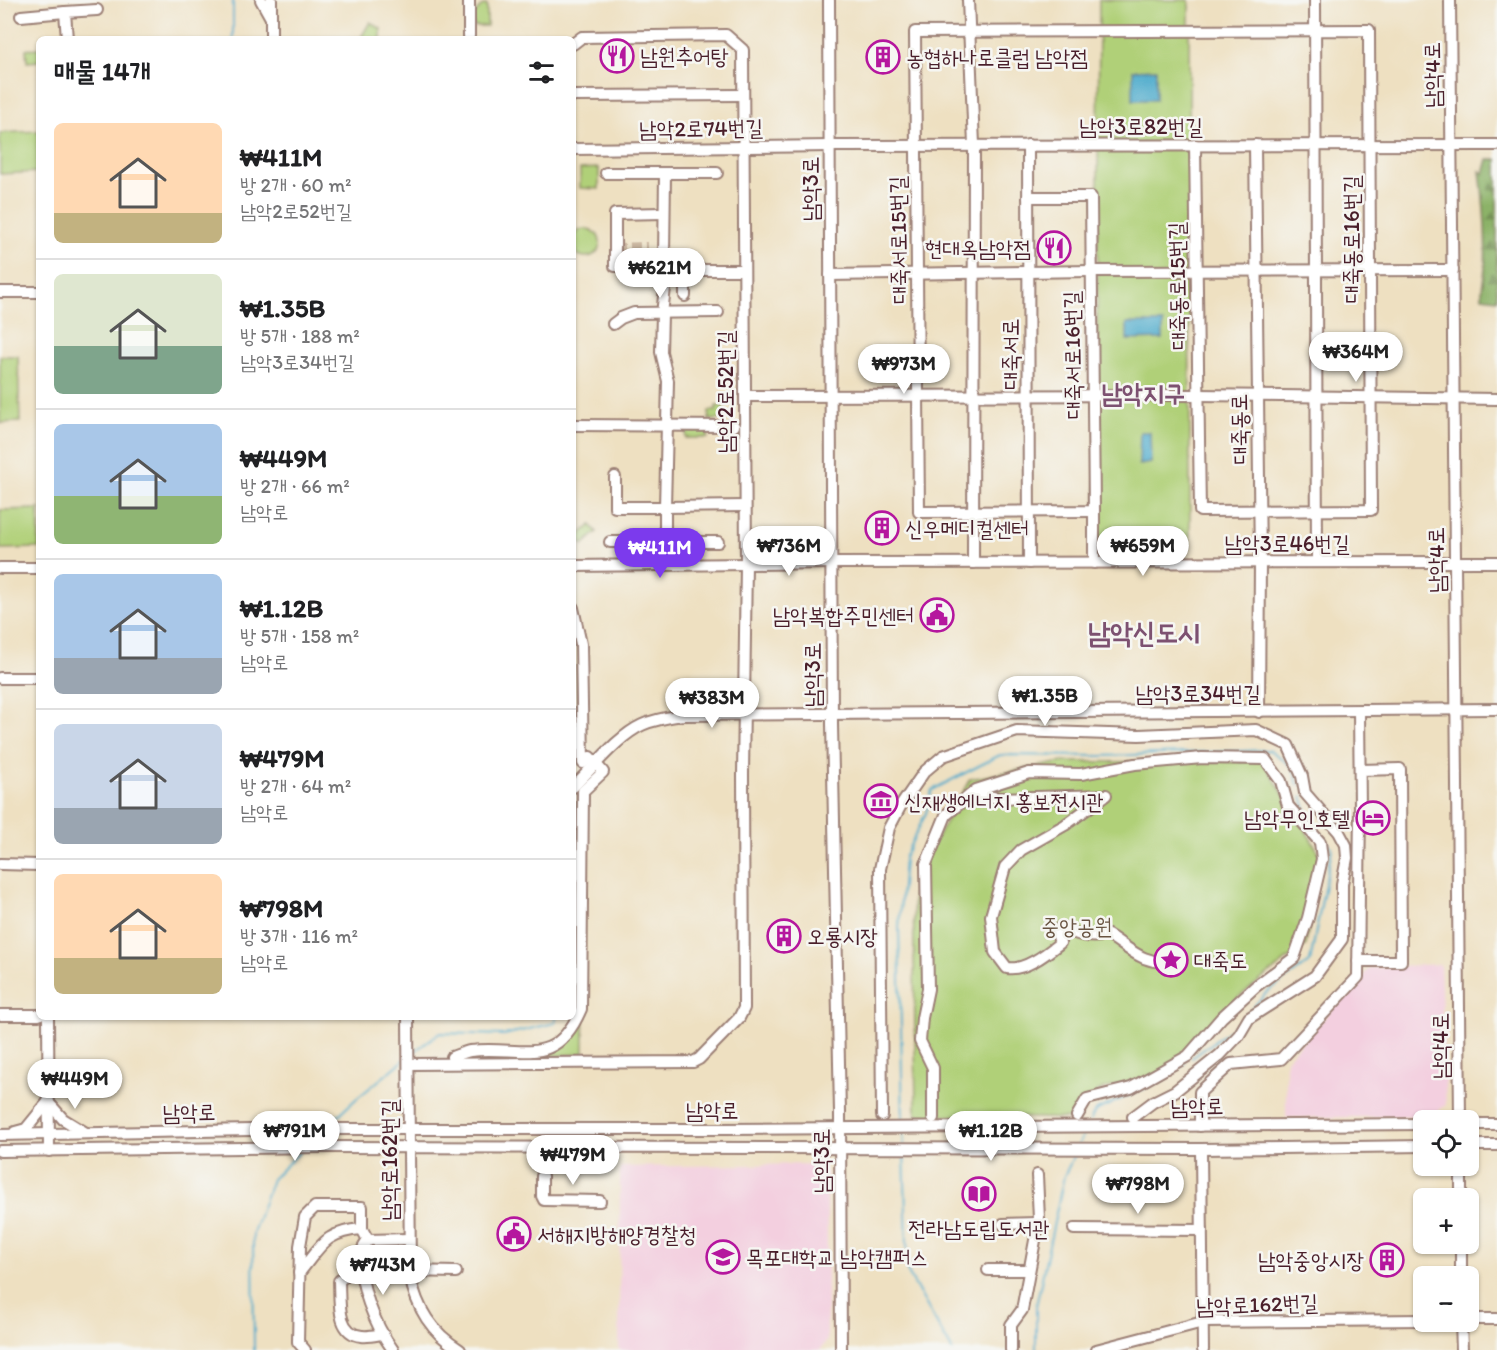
<!DOCTYPE html>
<html lang="ko">
<head>
<meta charset="utf-8">
<style>
	:root { --surface:#fff; --page:#f2f2f2; --text:#202124; --muted:#757577; --line:#e0e0e0; --accent:#7c3aed }
	body { margin:0; font-family:Itim,"Poor Story",sans-serif; background:var(--page); color:var(--text); height:100vh; display:flex; flex-direction:column; font-size:22px; white-space:nowrap }
	* { box-sizing:border-box; margin:0 }
	p { font-size:20px; color:var(--muted) }
	.icon { flex:none; width:33px; height:33px; fill:none; stroke:currentColor; stroke-width:2; stroke-linecap:round; stroke-linejoin:round }
	.map { position:relative; flex:1; overflow:hidden }
	.drawer { position:absolute; left:36px; top:36px; width:540px; height:984px; display:flex; flex-direction:column; background:var(--surface); border-radius:9px; box-shadow:0 2px 4px #0004 }
	.drawer>* { flex:none }
	.controls { position:absolute; left:1413px; top:1110px; display:grid; gap:12px }
	.controls a { display:grid; place-items:center; width:66px; height:66px; border-radius:9px; background:var(--surface); box-shadow:0 2px 4px #0004; font-size:30px }
	.price { position:absolute; translate:-50% -51px; padding:0 14px; border-radius:21px; background:#fff; color:#222; font-size:20px; line-height:39px; filter:drop-shadow(0 2px 3px #0008) }
	.price::after { content:''; position:absolute; left:50%; top:36px; width:18px; height:14px; margin-left:-9px; background:inherit; clip-path:polygon(0 0,100% 0,50% 100%) }
	.price.selected { background:var(--accent); color:#fff }
	ul { padding:0; list-style:none }
	li { display:flex; align-items:center; gap:18px; height:150px; padding:0 18px }
	li+li { border-top:2px solid var(--line) }
	li span { display:grid; place-items:center; flex:none; width:168px; height:120px; border-radius:9px; color:#555 }
	li>.icon { margin-inline-start:auto }
	span .icon { width:72px; height:72px; fill:#fffc; stroke-width:1 }
	li b { font-size:26px }
	h2 { display:flex; justify-content:space-between; align-items:center; height:72px; padding:0 18px; font-size:26px }
	.map>svg:first-child { display:block }
	.built { fill:#f3cfdf }
	.green { fill:#b0d078; stroke:#7d7852; stroke-width:1.5 }
	.forest { fill:url(#forest-firs); stroke:#6b684a; stroke-width:1.5 }
	.water { fill:#4eabcc; stroke:#4c657c; stroke-width:1.5 }
	.lines { fill:none; stroke-linecap:round; stroke-linejoin:round }
	.stream { stroke:#4eabcc; stroke-width:2 }
	.minor-tunnel { stroke:#cdb9a3; stroke-width:10; stroke-dasharray:10 5; stroke-linecap:butt }
	.minor-casing { stroke:#9c8076; stroke-width:14 }
	.minor { stroke:#fff; stroke-width:10 }
	.labels { text-anchor:middle; stroke-width:5; stroke-linejoin:round; paint-order:stroke }
	.poi-label { font-size:22px; fill:#4a1f2b; stroke:#f6f6f2; text-anchor:start }
	.street-label { font-size:22px; fill:#4a1f2b; stroke:#f6f6f2 }
	.park-label { font-size:22px; fill:#695442; stroke:#f6f6f2 }
	.quarter-label { font-size:26px; font-weight:bold; fill:#7d5171; stroke:#f6f6f2 }
	.district-label { font-size:28px; font-weight:bold; fill:#7d5171; stroke:#f6f6f2 }
</style>
</head>
<body>
<div class="map">
<svg width="1497" height="1350" viewBox="0 0 1497 1350">
	<defs>
		<pattern id="forest-firs" width="22" height="20" patternUnits="userSpaceOnUse" patternTransform="scale(1.5)"><rect width="22" height="20" fill="#8cb268"/><path d="M5 1l3.5 6h-7zM16 11l3.5 6h-7z" fill="#749056"/></pattern>
	</defs>
	<rect width="100%" height="100%" fill="#f6f6f2"/>
	<filter id="ink" filterUnits="userSpaceOnUse"><feTurbulence type="fractalNoise" baseFrequency=".0167" numOctaves="2"/><feDisplacementMap in="SourceGraphic" scale="12" xChannelSelector="R" yChannelSelector="G"/><feConvolveMatrix kernelMatrix="1 2 1 2 8 2 1 2 1" color-interpolation-filters="sRGB"/></filter>
	<filter id="wash" filterUnits="userSpaceOnUse"><feTurbulence type="fractalNoise" baseFrequency=".008" numOctaves="4" result="noise"/><feDisplacementMap in="SourceGraphic" scale="24" xChannelSelector="R" yChannelSelector="G"/><feGaussianBlur stdDeviation="1.35" result="paint"/><feColorMatrix in="noise" values="0 0 0 0 0 0 0 0 0 0 0 0 0 0 0 0 0 1.4 0 .05"/><feComposite in="paint" operator="in"/></filter>
	<g filter="url(#wash)">
		<rect width="100%" height="100%" fill="#eee0c1"/>
		<!-- built -->
		<g class="built">
			<path d="M1440 964 1446 1104 1433 1116 1286 1118V1060L1370 968Z"/>
			<path d="M818 1164 827 1172V1341L820 1350H619L620 1167Z"/>
		</g>
		<!-- green -->
		<g class="green">
			<path d="M1099 0H1189L1190 547 1096 545Z"/>
			<path d="M483 5H487V26H473V15Z"/>
			<path d="M370 22 381 29V39H360Z"/>
			<path d="M39 48V61L27 62 26 49Z"/>
			<path d="M39 131V172L0 174V133Z"/>
			<path d="M599 168V189L580 188V169Z"/>
			<circle cx="586" cy="243" r="14"/>
			<path d="M0 356H18L20 422 0 423Z"/>
			<path d="M716 406H724V419L709 420V411H716Z"/>
			<path d="M687 426H708V438H686Z"/>
			<path d="M39 509V548L0 549V510Z"/>
			<path d="M591 525 597 532 583 545 577 537Z"/>
			<path d="M1263 761 1320 854 1306 945 1231 1003 1170 1070 1097 1091 1078 1119 916 1115 913 880 970 779 1063 762Z"/>
			<path d="M584 1010V1054L537 1057 564 1041Z"/>
		</g>
		<!-- forest -->
		<path class="forest" d="M1488 159H1497V299L1482 297C1481 287 1484 279 1485 269 1487 237 1484 203 1480 171L1484 174Z"/>
		<!-- water -->
		<g class="water">
			<path d="M1156 69V100H1133V70Z"/>
			<path d="M1127 323H1163V339L1127 340Z"/>
			<path d="M1140 432H1150L1151 463 1139 465Z"/>
		</g>
		<g class="lines">
			<!-- stream -->
			<g class="stream">
				<path d="M233 0V39"/>
				<path d="M1248 1013 1267 992 1310 962 1332 848 1309 821 1302 796"/>
				<path d="M411 1054 439 1033 504 1035 555 1023 556 1017"/>
				<path d="M1192 1058 1233 1028 1244 1017"/>
				<path d="M1090 1121 1095 1111 1164 1079 1185 1063"/>
				<path d="M329 1124 356 1099 404 1060"/>
				<path d="M903 1125 899 927 904 858 926 813 932 790 1000 755 1102 756 1270 750 1293 767 1298 785"/>
				<path d="M903 1131 904 1146"/>
				<path d="M310 1143 321 1133"/>
				<path d="M1078 1146 1086 1129"/>
				<path d="M904 1152 908 1273 952 1350"/>
				<path d="M254 1350 253 1233 272 1179 301 1151"/>
				<path d="M1036 1350V1306L1064 1176 1075 1154"/>
			</g>
		</g>
	</g>
	<g filter="url(#ink)">
		<g class="lines">
			<!-- minor-tunnel -->
			<path class="minor-tunnel" d="M615 248 648 247"/>
			<defs>
				<g id="minor">
					<path d="M261 0 271 18"/>
					<path d="M271 0V39"/>
					<path d="M469 0V36"/>
					<path d="M829 0 832 724 840 1112 841 1350"/>
					<path d="M968 0 974 145 973 563"/>
					<path d="M1315 0 1317 562"/>
					<path d="M1450 0 1460 1120"/>
					<path d="M21 16 65 12"/>
					<path d="M67 39 65 12 97 10"/>
					<path d="M573 96 743 95"/>
					<path d="M1028 145 1029 563"/>
					<path d="M1255 145 1260 562 1259 712"/>
					<path d="M573 149 830 146 1497 145"/>
					<path d="M606 173H717"/>
					<path d="M665 173 664 258 667 270 662 314 661 352 668 381 665 507 745 506"/>
					<path d="M1028 197H1091L1094 511 919 512 915 32 1369 30 1371 510 1200 511 1195 145"/>
					<path d="M664 213 615 214V266L666 265"/>
					<path d="M667 270H744"/>
					<path d="M830 275 1091 271 1453 270"/>
					<path d="M0 292H39"/>
					<path d="M685 296V270"/>
					<path d="M613 324 621 318 634 313 718 312"/>
					<path d="M745 396 1198 395 1497 399"/>
					<path d="M573 425 734 426"/>
					<path d="M1094 511V563"/>
					<path d="M610 542H665V507H615V477"/>
					<path d="M665 542H718"/>
					<path d="M573 566 831 563 1497 562"/>
					<path d="M0 568H39"/>
					<path d="M0 678H39"/>
					<path d="M573 787C593 768 618 736 642 725 655 719 670 717 683 715L1497 709"/>
					<path d="M974 792 997 798 1106 795 1065 825 1021 850 1005 867 991 916 995 952 1007 968C1025 971 1046 954 1060 943L1057 933 1061 927C1077 935 1089 939 1108 935 1128 947 1145 967 1171 960"/>
					<path d="M0 864 39 865"/>
					<path d="M1358 961H1401L1400 769 1360 770"/>
					<path d="M0 1015H39"/>
					<path d="M48 1017 49 1151"/>
					<path d="M408 1017 410 1276C417 1309 431 1332 460 1350"/>
					<path d="M452 1057C458 1055 464 1052 470 1051 520 1044 554 1072 581 1009L583 791 603 772 590 757 583 763 581 644 573 608"/>
					<path d="M409 1064 693 1062 699 1059 739 1018 744 1008 743 775 746 564 743 50 726 35 582 37 573 44"/>
					<path d="M882 1116 880 869 889 828 900 807 924 772 943 756 1017 731 1139 735 1256 730 1288 745 1302 776 1305 793 1339 832 1346 845 1347 858 1342 884V939L1315 976 1249 1018 1239 1035 1220 1055 1175 1091 1153 1102 1133 1117"/>
					<path d="M933 1118V1068L920 1041 922 1018 928 989 926 864 946 815 976 790 1029 773 1081 774 1135 764 1202 758 1265 759 1281 781 1288 806 1320 842 1322 859 1308 918 1294 958 1256 986 1222 1017 1188 1056 1131 1088 1087 1099 1077 1116"/>
					<path d="M1468 1124H1497"/>
					<path d="M1200 1126V1092L1231 1064 1281 1059 1358 977 1360 808 1359 711"/>
					<path d="M15 1132 26 1129 48 1102 63 1119 86 1133"/>
					<path d="M0 1135 303 1129H721L1424 1124"/>
					<path d="M1468 1145H1497"/>
					<path d="M1201 1149 1203 1350"/>
					<path d="M0 1151 322 1147 1201 1149 1424 1146"/>
					<path d="M1461 1166V1198"/>
					<path d="M542 1176V1196L544 1200 600 1201"/>
					<path d="M1003 1224 1038 1223"/>
					<path d="M1074 1229 1202 1230"/>
					<path d="M368 1240C366 1244 362 1248 362 1252 356 1281 376 1327 393 1350"/>
					<path d="M1461 1244V1276"/>
					<path d="M988 1270H1029"/>
					<path d="M410 1271 456 1272"/>
					<path d="M299 1273C321 1247 323 1232 362 1229"/>
					<path d="M362 1273 347 1274 339 1281C340 1300 336 1334 362 1336 368 1337 376 1335 382 1334"/>
					<path d="M1468 1319H1497"/>
					<path d="M1461 1322 1462 1350"/>
					<path d="M305 1350 298 1342 300 1246 305 1217 315 1207H362V1229L368 1240 408 1239"/>
					<path d="M1011 1350V1325L1022 1310 1039 1219 1037 1175"/>
					<path d="M1096 1350 1203 1322 1424 1320"/>
				</g>
			</defs>
			<!-- minor casing -->
			<use href="#minor" class="minor-casing"/>
			<!-- minor -->
			<use href="#minor" class="minor"/>
		</g>
	</g>
	<!-- icons -->
	<defs>
		<symbol id="restaurant-ring" viewBox="-11 -11 22 22"><circle r="9.5" fill="#f6f6f2" stroke="#b5179e" stroke-width="1.5"/><path d="M-5-6h1v4h1v-4h1v4h1v-4h1v5L-1.5 .5V6h-2V.5L-5-1ZM5-6V6H3V1.5H1.5Q1.5-4 5-6Z" fill="#b5179e"/></symbol>
		<symbol id="building-ring" viewBox="-11 -11 22 22"><circle r="9.5" fill="#f6f6f2" stroke="#b5179e" stroke-width="1.5"/><path d="M-4-6H4V6H1V3H-1V6H-4ZM-2.5-4.3h1.7v1.8h-1.7ZM.8-4.3h1.7v1.8H.8ZM-2.5-1h1.7V.8h-1.7ZM.8-1h1.7V.8H.8Z" fill="#b5179e"/></symbol>
		<symbol id="civic-ring" viewBox="-11 -11 22 22"><circle r="9.5" fill="#f6f6f2" stroke="#b5179e" stroke-width="1.5"/><path d="M-.6-6.5H3V-4.5H.6V-3L4-1V1h2V6H-6V1h2V-1L-.6-3ZM-1.2 2.5V6h2.4V2.5Z" fill="#b5179e"/></symbol>
		<symbol id="museum-ring" viewBox="-11 -11 22 22"><circle r="9.5" fill="#f6f6f2" stroke="#b5179e" stroke-width="1.5"/><path d="M0-6L6-3V-2H-6V-3ZM-5-1h2V3h-2ZM-1-1h2V3h-2ZM3-1h2V3H3ZM-6 4H6V6H-6Z" fill="#b5179e"/></symbol>
		<symbol id="hotel-ring" viewBox="-11 -11 22 22"><circle r="9.5" fill="#f6f6f2" stroke="#b5179e" stroke-width="1.5"/><path d="M-6-4.5h1.5V1H6V5H4.5V3h-9V5H-6ZM-4 0a1.8 1.8 0 1 1 3.6 0ZM.5 0V-2.5h3Q6-2.5 6 0Z" fill="#b5179e"/></symbol>
		<symbol id="sight-ring" viewBox="-11 -11 22 22"><circle r="9.5" fill="#f6f6f2" stroke="#b5179e" stroke-width="1.5"/><path d="M0-6L1.8-2.2L6-1.7L2.9 1.2L3.7 5.4L0 3.3L-3.7 5.4L-2.9 1.2L-6-1.7L-1.8-2.2Z" fill="#b5179e"/></symbol>
		<symbol id="library-ring" viewBox="-11 -11 22 22"><circle r="9.5" fill="#f6f6f2" stroke="#b5179e" stroke-width="1.5"/><path d="M-6-4Q-3-5.5-.7-3.5V5Q-3 3-6 4ZM6-4Q3-5.5 .7-3.5V5Q3 3 6 4Z" fill="#b5179e"/></symbol>
		<symbol id="university-ring" viewBox="-11 -11 22 22"><circle r="9.5" fill="#f6f6f2" stroke="#b5179e" stroke-width="1.5"/><path d="M0-5L7-2L0 1L-7-2ZM-4 1L0 2.5L4 1V4Q0 6-4 4Z" fill="#b5179e"/></symbol>
	</defs>
	<g fill-rule="evenodd">
		<use href="#restaurant-ring" x="598" y="37" width="38" height="38"/>
		<use href="#building-ring" x="864" y="38" width="38" height="38"/>
		<use href="#restaurant-ring" x="1035" y="229" width="38" height="38"/>
		<use href="#building-ring" x="863" y="509" width="38" height="38"/>
		<use href="#civic-ring" x="918" y="596" width="38" height="38"/>
		<use href="#museum-ring" x="862" y="782" width="38" height="38"/>
		<use href="#hotel-ring" x="1354" y="799" width="38" height="38"/>
		<use href="#building-ring" x="765" y="917" width="38" height="38"/>
		<use href="#sight-ring" x="1152" y="941" width="38" height="38"/>
		<use href="#library-ring" x="960" y="1175" width="38" height="38"/>
		<use href="#civic-ring" x="495" y="1215" width="38" height="38"/>
		<use href="#university-ring" x="704" y="1238" width="38" height="38"/>
		<use href="#building-ring" x="1368" y="1241" width="38" height="38"/>
	</g>
	<g class="labels">
		<!-- poi labels -->
		<g class="poi-label">
			<text x="640" y="64">남원추어탕</text>
			<text x="906" y="65">농협하나로클럽 남악점</text>
			<text x="1031" y="256" text-anchor="end">현대옥남악점</text>
			<text x="905" y="536">신우메디컬센터</text>
			<text x="914" y="623" text-anchor="end">남악복합주민센터</text>
			<text x="904" y="809">신재생에너지 홍보전시관</text>
			<text x="1350" y="826" text-anchor="end">남악무인호텔</text>
			<text x="807" y="944">오룡시장</text>
			<text x="1194" y="968">대죽도</text>
			<text x="979" y="1236" text-anchor="middle">전라남도립도서관</text>
			<text x="537" y="1242">서해지방해양경찰청</text>
			<text x="746" y="1265">목포대학교 남악캠퍼스</text>
			<text x="1364" y="1268" text-anchor="end">남악중앙시장</text>
		</g>
		<!-- street labels -->
		<g class="street-label">
			<text transform="translate(1432 75) rotate(-91)" y="8">남악4로</text>
			<text x="1141" y="134">남악3로82번길</text>
			<text transform="translate(701 128) rotate(-1)" y="8">남악2로74번길</text>
			<text transform="translate(810 189) rotate(-90)" y="8">남악3로</text>
			<text transform="translate(1351 239) rotate(-90)" y="8">대죽동로16번길</text>
			<text transform="translate(898 240) rotate(-91)" y="8">대죽서로15번길</text>
			<text transform="translate(1177 286) rotate(-91)" y="8">대죽동로15번길</text>
			<text transform="translate(1010 354) rotate(-90)" y="8">대죽서로</text>
			<text transform="translate(1072 355) rotate(-91)" y="8">대죽서로16번길</text>
			<text transform="translate(725 392) rotate(-90)" y="8">남악2로52번길</text>
			<text transform="translate(1239 429) rotate(-91)" y="8">대죽동로</text>
			<text x="1287" y="551">남악3로46번길</text>
			<text transform="translate(1436 560) rotate(-91)" y="8">남악4로</text>
			<text transform="translate(812 675) rotate(-90)" y="8">남악3로</text>
			<text x="1198" y="701">남악3로34번길</text>
			<text transform="translate(1440 1046) rotate(-90)" y="8">남악4로</text>
			<text transform="translate(1197 1106) rotate(-1)" y="8">남악로</text>
			<text x="712" y="1118">남악로</text>
			<text transform="translate(189 1112) rotate(-1)" y="8">남악로</text>
			<text transform="translate(389 1160) rotate(-90)" y="8">남악로162번길</text>
			<text transform="translate(821 1161) rotate(-90)" y="8">남악3로</text>
			<text transform="translate(1257 1304) rotate(-2)" y="8">남악로162번길</text>
		</g>
		<!-- park labels -->
		<g class="park-label">
			<text x="1077" y="934">중앙공원</text>
		</g>
		<!-- quarter labels -->
		<g class="quarter-label">
			<text x="1143" y="402">남악지구</text>
		</g>
		<!-- district labels -->
		<g class="district-label">
			<text x="1144" y="642">남악신도시</text>
		</g>
	</g>
</svg>
<div class="controls">
<a><svg class="icon" aria-label="locate" viewBox="0 0 24 24"><circle cx="12" cy="12" r="6"/><path d="M12 2v4M12 18v4M2 12h4M18 12h4"/></svg></a>
<a>+</a>
<a>−</a>
</div>
<b class="price" style="left:660px;top:299px">₩621M</b>
<b class="price" style="left:1356px;top:383px">₩364M</b>
<b class="price" style="left:904px;top:395px">₩973M</b>
<b class="price" style="left:789px;top:577px">₩736M</b>
<b class="price" style="left:1143px;top:577px">₩659M</b>
<b class="price selected" style="left:660px;top:579px">₩411M</b>
<b class="price" style="left:1045px;top:727px">₩1.35B</b>
<b class="price" style="left:712px;top:729px">₩383M</b>
<b class="price" style="left:75px;top:1110px">₩449M</b>
<b class="price" style="left:295px;top:1162px">₩791M</b>
<b class="price" style="left:991px;top:1162px">₩1.12B</b>
<b class="price" style="left:573px;top:1186px">₩479M</b>
<b class="price" style="left:1138px;top:1215px">₩798M</b>
<b class="price" style="left:383px;top:1296px">₩743M</b>
<section class="drawer">
<h2>매물 14개<svg class="icon" aria-label="filters" viewBox="0 0 24 24"><path d="M4 7h16M4 17h16"/><circle cx="9" cy="7" r="2"/><circle cx="15" cy="17" r="2"/></svg></h2>
<ul>
<li><span style="background:linear-gradient(#ffd9b3 75%,#c2b280 0)"><svg class="icon" aria-label="home" viewBox="0 0 24 24"><path d="M3 11l9-7 9 7M6 9v11h12V9"/></svg></span><div><b>₩411M</b><p>방 2개 · 60 m²</p><p>남악2로52번길</p></div></li>
<li><span style="background:linear-gradient(#dfe7d0 60%,#7fa58c 0)"><svg class="icon" aria-label="home" viewBox="0 0 24 24"><path d="M3 11l9-7 9 7M6 9v11h12V9"/></svg></span><div><b>₩1.35B</b><p>방 5개 · 188 m²</p><p>남악3로34번길</p></div></li>
<li><span style="background:linear-gradient(#a9c7e8 60%,#8fb573 0)"><svg class="icon" aria-label="home" viewBox="0 0 24 24"><path d="M3 11l9-7 9 7M6 9v11h12V9"/></svg></span><div><b>₩449M</b><p>방 2개 · 66 m²</p><p>남악로</p></div></li>
<li><span style="background:linear-gradient(#a9c7e8 70%,#9aa5b1 0)"><svg class="icon" aria-label="home" viewBox="0 0 24 24"><path d="M3 11l9-7 9 7M6 9v11h12V9"/></svg></span><div><b>₩1.12B</b><p>방 5개 · 158 m²</p><p>남악로</p></div></li>
<li><span style="background:linear-gradient(#c9d6e8 70%,#9aa5b1 0)"><svg class="icon" aria-label="home" viewBox="0 0 24 24"><path d="M3 11l9-7 9 7M6 9v11h12V9"/></svg></span><div><b>₩479M</b><p>방 2개 · 64 m²</p><p>남악로</p></div></li>
<li><span style="background:linear-gradient(#ffd9b3 70%,#c2b280 0)"><svg class="icon" aria-label="home" viewBox="0 0 24 24"><path d="M3 11l9-7 9 7M6 9v11h12V9"/></svg></span><div><b>₩798M</b><p>방 3개 · 116 m²</p><p>남악로</p></div></li>
</ul>
</section>
</div>
</body>
</html>
